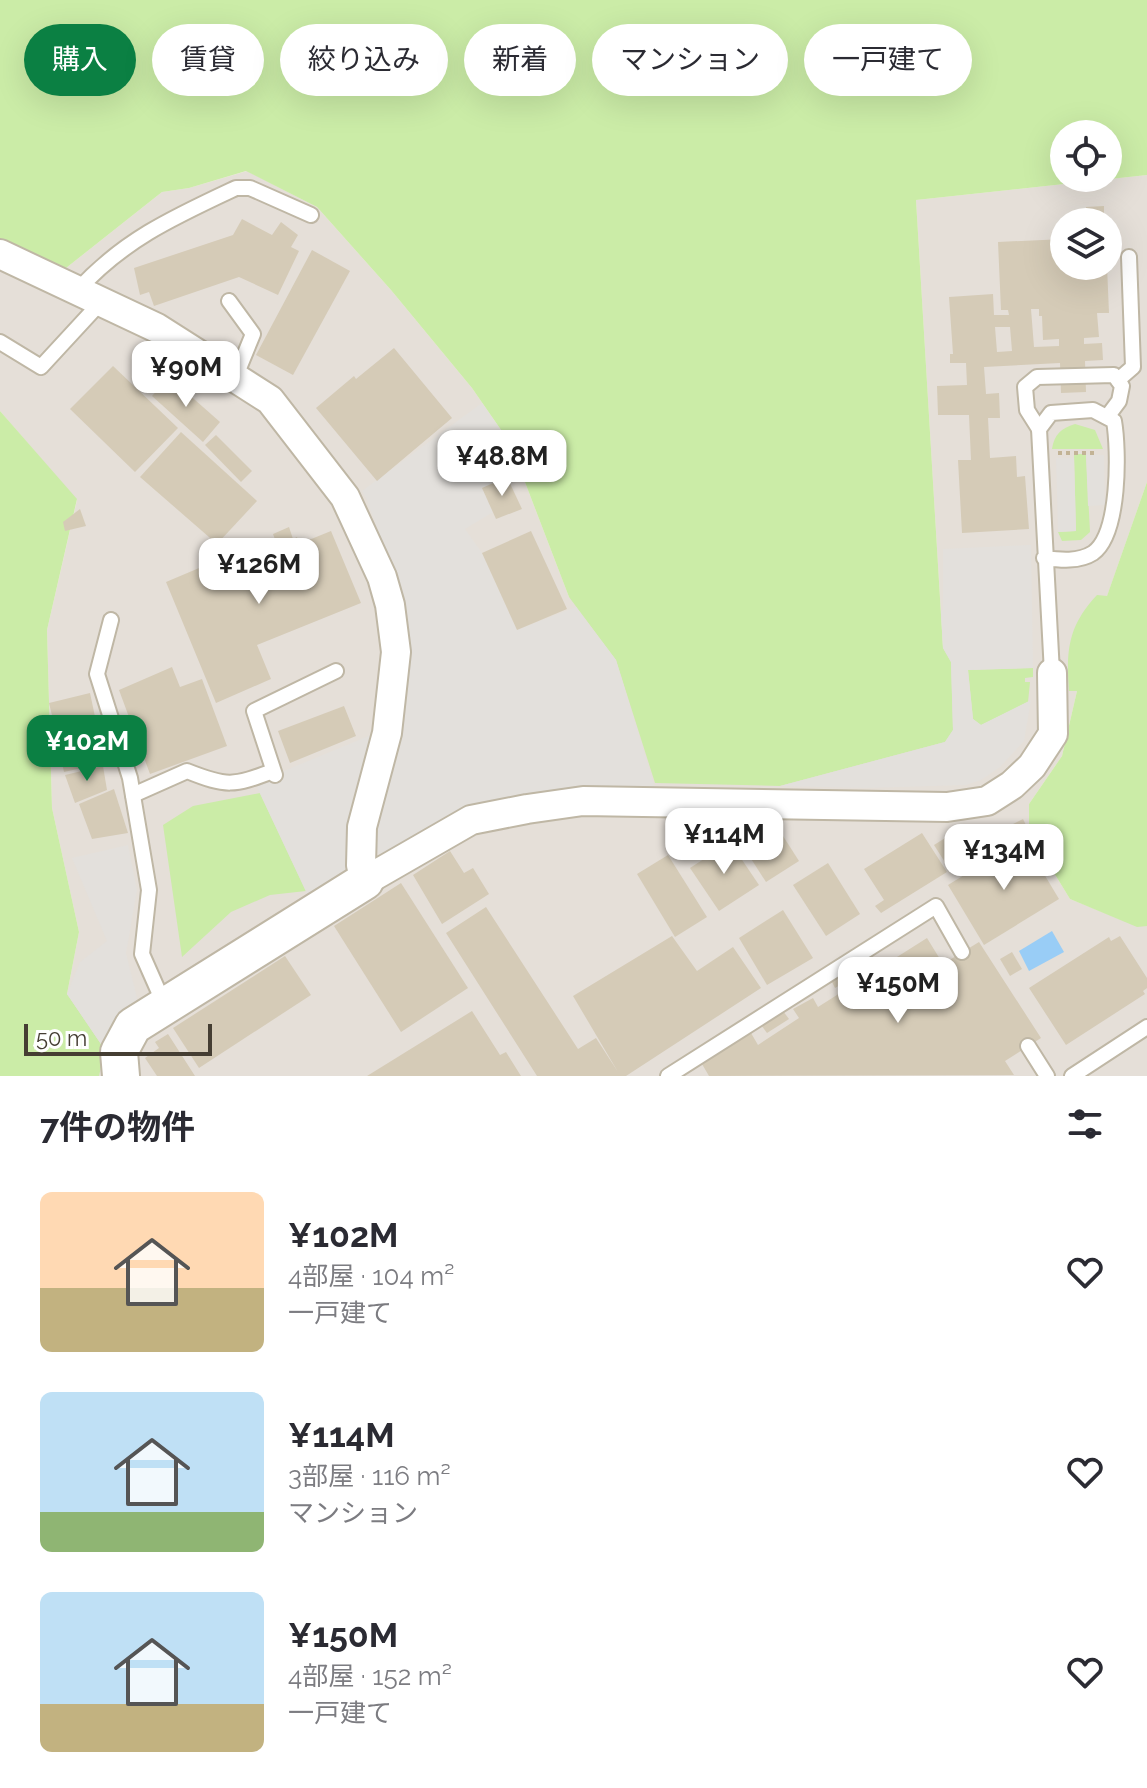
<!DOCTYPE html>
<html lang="ja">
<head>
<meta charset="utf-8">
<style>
	:root { --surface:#fff; --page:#f7f7f7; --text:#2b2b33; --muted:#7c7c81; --accent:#0b8043 }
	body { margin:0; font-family:Raleway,"Noto Sans JP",sans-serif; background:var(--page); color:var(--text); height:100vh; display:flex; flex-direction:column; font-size:30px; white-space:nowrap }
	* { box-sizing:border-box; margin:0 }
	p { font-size:26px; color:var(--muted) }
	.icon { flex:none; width:44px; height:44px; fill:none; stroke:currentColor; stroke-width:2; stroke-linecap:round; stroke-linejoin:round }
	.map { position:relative; height:1076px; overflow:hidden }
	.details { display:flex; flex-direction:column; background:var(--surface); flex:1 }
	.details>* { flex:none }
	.hud { position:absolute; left:24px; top:24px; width:1100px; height:72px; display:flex; gap:16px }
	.fabs { position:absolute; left:1050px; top:120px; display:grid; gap:16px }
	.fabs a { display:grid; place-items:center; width:72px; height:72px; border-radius:50%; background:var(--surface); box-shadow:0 8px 32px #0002; font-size:40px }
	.scale { position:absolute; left:24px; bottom:20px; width:188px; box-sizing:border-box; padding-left:8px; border:4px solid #453e33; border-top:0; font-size:22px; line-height:28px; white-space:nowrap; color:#453e33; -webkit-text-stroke:6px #fff; paint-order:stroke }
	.price { position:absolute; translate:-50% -68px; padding:0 18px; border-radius:16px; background:#fff; color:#222; font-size:26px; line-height:52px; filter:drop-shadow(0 2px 4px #0008) }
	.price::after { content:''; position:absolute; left:50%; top:48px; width:24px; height:18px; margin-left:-12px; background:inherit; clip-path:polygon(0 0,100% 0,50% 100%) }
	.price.current { background:var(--accent); color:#fff }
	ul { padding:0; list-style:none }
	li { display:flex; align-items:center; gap:24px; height:200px; padding:0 40px }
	li span { display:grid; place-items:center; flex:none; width:224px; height:160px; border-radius:12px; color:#555 }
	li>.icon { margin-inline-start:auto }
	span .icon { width:96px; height:96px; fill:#fffc; stroke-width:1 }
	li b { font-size:34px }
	h2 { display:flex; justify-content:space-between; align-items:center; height:96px; padding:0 40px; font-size:34px }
	.pill { padding:0 28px; border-radius:36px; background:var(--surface); box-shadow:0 8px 32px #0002; font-size:28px; line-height:72px }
	.pill.current { background:var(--accent); color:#fff }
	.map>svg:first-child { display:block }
	.industrial { fill:#e5dfd8; fill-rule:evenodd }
	.green { fill:#cbeca7; fill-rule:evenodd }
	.parking { fill:#e3e0dc }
	.water { fill:#99cdf6 }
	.building { fill:#d5cbb7; fill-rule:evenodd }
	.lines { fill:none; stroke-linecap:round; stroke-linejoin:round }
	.service-casing { stroke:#bfb7a5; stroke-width:18 }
	.minor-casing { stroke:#bfb7a5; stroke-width:32 }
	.tertiary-casing { stroke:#bfb7a5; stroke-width:40 }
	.path { stroke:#c2b395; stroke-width:4; stroke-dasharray:4 4; stroke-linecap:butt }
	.service { stroke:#fff; stroke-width:14 }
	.minor { stroke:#fff; stroke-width:28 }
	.tertiary { stroke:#fff; stroke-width:36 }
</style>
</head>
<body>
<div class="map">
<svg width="1147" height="1076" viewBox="0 0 1147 1076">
	<rect width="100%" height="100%" fill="#f3efe3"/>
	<!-- industrial -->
	<path class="industrial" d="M247 171 317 207 391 290 472 388 510 443 569 597 943 648 916 200 1147 175V482L1083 665 1062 756 1029 804V832L1070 899 1137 926H1147V1076H99L100 1063 67 994 79 932 52 808 47 630 77 500 0 411V251L5 243 66 268 162 192 189 188ZM1064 222H1108V266H1064Z"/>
	<!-- green -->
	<g class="green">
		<path d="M0 0H1147V175L916 200 943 648 951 662 953 730 945 742 780 786 655 783 616 660 569 597 510 443 472 388 391 290 317 207 246 171 189 188 162 192 66 268 0 241ZM1064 134H1108V178H1064Z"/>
		<path d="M0 411 77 499 47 630 52 808 79 932 67 994 105 1050 99 1076H0Z"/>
		<path d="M1075 424 1095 430 1103 449H1052C1054 435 1061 428 1075 424Z"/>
		<path d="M1074 454H1086L1090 532 1081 540 1062 541 1058 532 1076 531Z"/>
		<path d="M1147 482V926L1137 927 1070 899 1029 832V804L1062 756 1077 691H1069C1066 650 1068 626 1097 595L1107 596Z"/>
		<path d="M1033 668V677L1025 678V682H1030L1028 702 981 725 973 719 968 670Z"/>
		<path d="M260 793 306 891 270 895 231 912 182 957 163 825 193 806Z"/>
	</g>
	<!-- parking -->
	<g class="parking">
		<path d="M482 403 510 443 521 470 483 488 493 512 465 529 482 553 517 630 576 607 616 660 656 791 465 811 379 855 374 843 397 581 366 498 362 491Z"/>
		<path d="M1086 454 1104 455 1105 505 1088 506Z"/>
		<path d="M1056 458H1074L1076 531 1058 532Z"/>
		<path d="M1031 545 1033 668 968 670 973 719 981 725 1031 700 1024 741 1000 767 981 780 966 785 865 788 780 786 945 742 953 730 951 662 943 648 941 611 943 610V549Z"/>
		<path d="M376 733 349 873 309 898 255 783Z"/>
		<path d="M128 845 137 890 126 953 137 998 132 1014 105 1050 67 994 80 962 107 941 72 858Z"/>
	</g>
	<!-- water -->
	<path class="water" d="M1052 931 1064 952 1029 971 1019 951Z"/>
	<!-- building -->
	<g class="building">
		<path d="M1104 206V219H1086V207Z"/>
		<path d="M242 219 272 235 281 222 298 235 291 247 299 251 278 295 239 277 154 306 149 292 140 295 134 268 233 235Z"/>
		<path d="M1064 239V266H1107L1109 313H1097L1099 337 1084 338V344L1102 343 1103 360 1085 361 1086 392 1061 393 1060 363 984 367 986 394 999 393 1000 418H988L990 458 1016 456 1017 477 1025 476 1029 529 962 533 958 460H971L969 415H938L937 386 967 385 966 363H950V354H953L949 297 993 294 994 315H1009L1008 310H1001L998 242ZM1031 309H1039V316H1042L1043 340 1059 339V346L1034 347ZM995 327H1010L1012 351 997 352Z"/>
		<path d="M312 250 350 271 293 375 256 355Z"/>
		<path d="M394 348 452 418 377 481 316 408 354 376 356 379Z"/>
		<path d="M113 366 178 428 135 472 70 409Z"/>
		<path d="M169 377 220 422 203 442 152 396Z"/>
		<path d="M181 432 257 501 217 544 140 477Z"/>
		<path d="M216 435 252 471 241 482 205 445Z"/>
		<path d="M507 477 522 509 496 519 482 488Z"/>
		<path d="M80 509 86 526 65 531 63 522Z"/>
		<path d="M289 527 293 539 297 537 299 544 331 531 361 603 257 645 271 679 216 703 166 582 218 560 221 568 277 545 273 534Z"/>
		<path d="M531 531 567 609 517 630 482 553Z"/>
		<path d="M172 667 180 687 202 679 227 746 150 774 119 690Z"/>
		<path d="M90 693 97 726 57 736 49 703Z"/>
		<path d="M344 706 356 736 290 763 278 731Z"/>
		<path d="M100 728 108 762 64 772 57 739Z"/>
		<path d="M103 766 107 790 75 803 65 775Z"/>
		<path d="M114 789 128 833 92 839 79 804Z"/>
		<path d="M1023 819 1029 831 1010 840 1003 829Z"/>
		<path d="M996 830 998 840 974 846 971 835Z"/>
		<path d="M922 833 947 872 881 913 875 906 884 900 864 869Z"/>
		<path d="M950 835 964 856 948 867 934 845Z"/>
		<path d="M783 836 799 861 766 882 739 840Z"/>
		<path d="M1023 839 1059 899 984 945 948 885Z"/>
		<path d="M730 842 759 885 719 911 690 868Z"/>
		<path d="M450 851 464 873 473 868 489 894 442 924 413 875Z"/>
		<path d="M668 855 707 917 675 937 637 874Z"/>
		<path d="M828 863 860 914 826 936 793 885Z"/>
		<path d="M401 883 468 988 401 1032 334 926Z"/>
		<path d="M486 907 578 1049 596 1038 618 1072 573 996 672 936 697 971 733 947 761 988 626 1076H537L446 933Z"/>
		<path d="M783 910 813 958 767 985 739 938Z"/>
		<path d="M1120 936 1147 978V988L1143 991 1145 994 1066 1045 1029 988 1109 937 1111 941Z"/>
		<path d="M927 938 943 964 979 942 1041 1038 1005 1061 1014 1075 709 1076 702 1064 751 1033 758 1045 799 1018 793 1009 813 998 818 1007Z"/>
		<path d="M1012 952 1022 969 1010 976 1000 959Z"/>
		<path d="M285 956 311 995 199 1068 173 1028Z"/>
		<path d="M850 968 855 976 835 988 831 980Z"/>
		<path d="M472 1011 500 1055 506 1052 521 1076H367Z"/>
		<path d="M783 1011 789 1019 767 1033 761 1025Z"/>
		<path d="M168 1034 195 1076H157L145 1058 159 1048 155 1042Z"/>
	</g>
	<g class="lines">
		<defs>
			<g id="service">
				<path d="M77 291C123 240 174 217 236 188H250L311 215"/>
				<path d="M229 301 253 334 235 378"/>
				<path d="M0 342 41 367 101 302"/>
				<path d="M1118 380 1133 367 1129 257"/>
				<path d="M1039 429 1027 410 1025 387 1037 377 1114 375 1122 386 1119 401 1107 417"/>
				<path d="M1044 558C1060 560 1079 562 1093 553 1120 534 1119 450 1114 421L1093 410 1051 413 1039 429 1052 673"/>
				<path d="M111 620 97 674 130 778 149 890 142 954 165 1006"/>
				<path d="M275 775 254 711 336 671"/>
				<path d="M133 795 187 771C227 787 233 786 273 771"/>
				<path d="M1028 1046 1047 1076"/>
				<path d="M668 1076 936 906 962 952"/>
				<path d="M1072 1076 1147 1027"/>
			</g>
			<path id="minor" d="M0 254 157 328 270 400 345 497 382 577 390 605 396 652 387 733 362 827 361 865 365 881 471 820 527 809 583 801 947 807 987 801 1012 785 1032 766 1053 734 1052 673"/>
			<path id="tertiary" d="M121 1076 119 1052 133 1026 365 881"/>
		</defs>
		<!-- service casing -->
		<use href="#service" class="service-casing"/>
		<!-- minor casing -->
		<use href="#minor" class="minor-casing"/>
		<!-- tertiary casing -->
		<use href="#tertiary" class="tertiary-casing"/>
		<!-- path -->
		<path class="path" d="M1058 453H1097"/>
		<!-- service -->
		<use href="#service" class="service"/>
		<!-- minor -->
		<use href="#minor" class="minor"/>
		<!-- tertiary -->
		<use href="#tertiary" class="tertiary"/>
	</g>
</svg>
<div class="fabs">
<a><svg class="icon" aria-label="locate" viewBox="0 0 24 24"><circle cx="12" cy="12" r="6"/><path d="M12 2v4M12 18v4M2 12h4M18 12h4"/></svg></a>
<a><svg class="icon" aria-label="layers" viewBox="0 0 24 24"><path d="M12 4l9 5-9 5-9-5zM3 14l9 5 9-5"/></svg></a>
</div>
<div class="scale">50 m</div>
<b class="price" style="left:186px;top:409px">¥90M</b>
<b class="price" style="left:502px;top:498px">¥48.8M</b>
<b class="price" style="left:259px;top:606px">¥126M</b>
<b class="price current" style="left:87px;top:783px">¥102M</b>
<b class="price" style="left:724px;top:876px">¥114M</b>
<b class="price" style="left:1004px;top:892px">¥134M</b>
<b class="price" style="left:898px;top:1025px">¥150M</b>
<div class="hud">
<a class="pill current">購入</a>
<a class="pill">賃貸</a>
<a class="pill">絞り込み</a>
<a class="pill">新着</a>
<a class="pill">マンション</a>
<a class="pill">一戸建て</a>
</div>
</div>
<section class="details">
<h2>7件の物件<svg class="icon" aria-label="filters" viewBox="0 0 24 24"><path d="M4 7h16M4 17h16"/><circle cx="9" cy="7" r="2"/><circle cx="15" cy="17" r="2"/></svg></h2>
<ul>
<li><span style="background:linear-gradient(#ffd9b3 60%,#c2b280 0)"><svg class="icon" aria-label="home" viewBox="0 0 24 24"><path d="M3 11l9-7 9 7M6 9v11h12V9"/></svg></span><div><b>¥102M</b><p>4部屋 · 104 m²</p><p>一戸建て</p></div><svg class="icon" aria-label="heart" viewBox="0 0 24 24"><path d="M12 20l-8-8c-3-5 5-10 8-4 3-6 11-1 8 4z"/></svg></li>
<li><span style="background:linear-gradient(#bfe0f5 75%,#8fb573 0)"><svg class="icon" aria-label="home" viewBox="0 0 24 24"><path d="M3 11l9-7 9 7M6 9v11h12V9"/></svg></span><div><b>¥114M</b><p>3部屋 · 116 m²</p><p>マンション</p></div><svg class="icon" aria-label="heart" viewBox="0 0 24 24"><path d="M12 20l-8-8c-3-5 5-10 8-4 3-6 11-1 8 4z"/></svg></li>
<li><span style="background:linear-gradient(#bfe0f5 70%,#c2b280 0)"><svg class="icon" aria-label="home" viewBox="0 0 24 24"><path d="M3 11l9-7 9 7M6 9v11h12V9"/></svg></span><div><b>¥150M</b><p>4部屋 · 152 m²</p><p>一戸建て</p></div><svg class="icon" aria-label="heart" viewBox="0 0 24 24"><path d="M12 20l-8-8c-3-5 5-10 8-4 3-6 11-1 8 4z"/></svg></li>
</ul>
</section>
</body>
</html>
